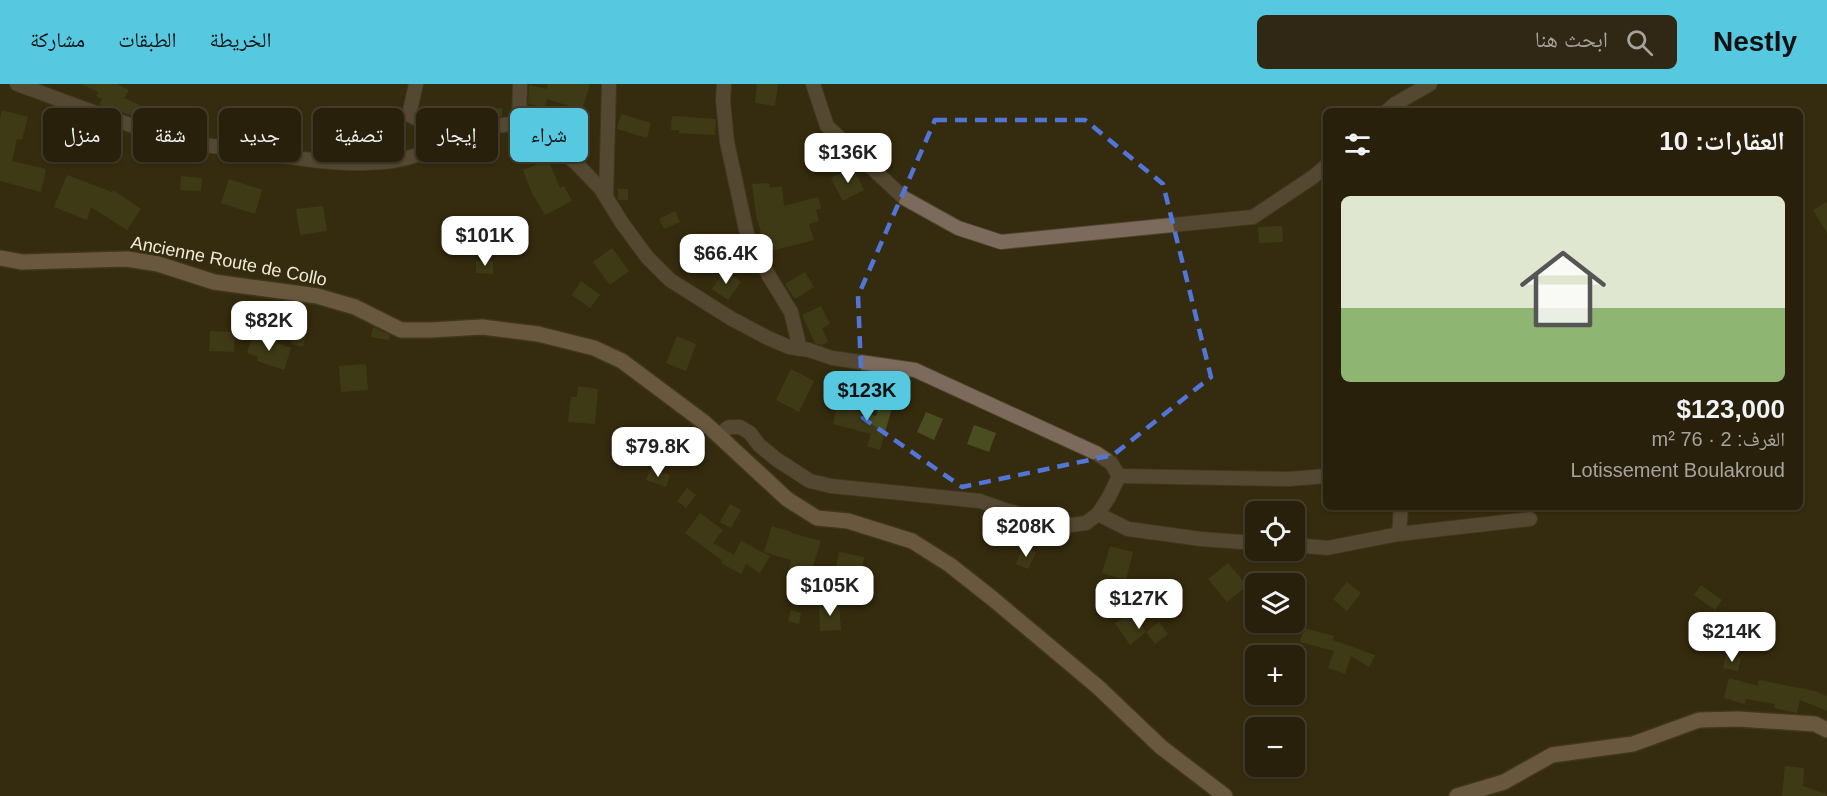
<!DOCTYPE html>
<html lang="ar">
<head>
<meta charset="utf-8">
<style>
	:root { --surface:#28200b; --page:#302814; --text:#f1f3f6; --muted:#a5a39d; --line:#443e2c; --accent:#56c9e1 }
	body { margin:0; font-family:Arial,"Noto Naskh Arabic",sans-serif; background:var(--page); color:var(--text); direction:rtl; height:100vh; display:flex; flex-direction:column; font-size:22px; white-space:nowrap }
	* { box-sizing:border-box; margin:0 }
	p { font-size:20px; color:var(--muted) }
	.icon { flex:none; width:33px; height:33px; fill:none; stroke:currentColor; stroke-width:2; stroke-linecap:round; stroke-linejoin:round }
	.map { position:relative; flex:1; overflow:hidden; direction:ltr }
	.details { position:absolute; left:1323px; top:24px; width:480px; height:402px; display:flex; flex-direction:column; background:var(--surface); border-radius:9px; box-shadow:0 2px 4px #0004,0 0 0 2px var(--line); direction:rtl }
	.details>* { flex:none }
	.guide { position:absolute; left:18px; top:24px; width:570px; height:54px; direction:rtl; display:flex; gap:12px }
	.tools { position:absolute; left:1245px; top:417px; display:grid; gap:12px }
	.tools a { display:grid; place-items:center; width:60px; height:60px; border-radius:9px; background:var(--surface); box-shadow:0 2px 4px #0004,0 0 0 2px var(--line); font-size:30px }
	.price { position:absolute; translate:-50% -51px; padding:0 14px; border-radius:12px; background:#fff; color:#222; font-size:20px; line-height:39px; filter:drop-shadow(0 2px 3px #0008) }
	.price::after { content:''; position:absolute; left:50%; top:36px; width:18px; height:14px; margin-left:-9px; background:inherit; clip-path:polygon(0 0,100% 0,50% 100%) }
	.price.selected { background:var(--accent); color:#111 }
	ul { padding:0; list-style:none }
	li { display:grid; align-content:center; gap:12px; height:318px; padding:0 18px }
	li span { display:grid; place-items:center; height:186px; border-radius:9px; color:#555 }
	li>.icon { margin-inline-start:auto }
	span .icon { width:108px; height:108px; fill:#fffc; stroke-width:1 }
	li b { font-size:26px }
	h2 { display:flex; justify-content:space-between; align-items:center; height:72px; padding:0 18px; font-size:26px }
	.tag { padding:0 21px; border-radius:9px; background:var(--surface); box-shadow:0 2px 4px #0004,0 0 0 2px var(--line); font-size:21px; line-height:54px }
	.tag.selected { background:var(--accent); color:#111 }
	header { display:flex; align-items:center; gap:36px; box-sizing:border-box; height:84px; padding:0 30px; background:var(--accent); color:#111 }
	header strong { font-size:28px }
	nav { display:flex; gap:33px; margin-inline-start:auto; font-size:21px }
	.search { width:420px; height:54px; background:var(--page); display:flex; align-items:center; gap:15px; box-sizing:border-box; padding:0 21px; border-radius:9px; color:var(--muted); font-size:22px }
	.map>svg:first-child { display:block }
	.building { fill:#494d1f }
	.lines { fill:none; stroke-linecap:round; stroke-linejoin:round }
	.minor-casing { stroke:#4f462b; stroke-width:16 }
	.secondary-casing { stroke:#4f462b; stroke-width:18 }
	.minor { stroke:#7c6b5d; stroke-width:14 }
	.secondary { stroke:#a98f78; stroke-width:15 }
	.marked { fill:none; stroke:#5275d8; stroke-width:4.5; stroke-dasharray:12 8; stroke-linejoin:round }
	.labels { text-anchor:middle; stroke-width:5; stroke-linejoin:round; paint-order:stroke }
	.street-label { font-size:18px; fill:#f1eada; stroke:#352b0f }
</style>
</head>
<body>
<header>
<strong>Nestly</strong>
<div class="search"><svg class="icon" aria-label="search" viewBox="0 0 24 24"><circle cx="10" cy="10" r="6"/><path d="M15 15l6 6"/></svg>ابحث هنا</div>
<nav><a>الخريطة</a><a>الطبقات</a><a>مشاركة</a></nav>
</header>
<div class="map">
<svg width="1827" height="712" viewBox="0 0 1827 712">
	<rect width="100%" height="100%" fill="#352b0f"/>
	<!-- building -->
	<g class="building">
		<path d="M82 0H117L129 6 124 14 168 34 164 42 99 21 102 15 96 12 98 8Z"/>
		<path d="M548 0H590L582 26 547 15 545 23 528 20 529 1 547 5Z"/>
		<path d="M757 0H778L775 22 755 19Z"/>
		<path d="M502 24V32L489 35 488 25Z"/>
		<path d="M2 26 28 33 22 56 17 55 12 77 46 85 41 108 0 97V35Z"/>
		<path d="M621 30 651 39 647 54 617 45Z"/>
		<path d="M224 32 238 34 235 56 221 54Z"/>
		<path d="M672 32 716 35 715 51 679 49V46H671Z"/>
		<path d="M548 76 560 104 564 102 572 117 545 131 534 112H533L523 86Z"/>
		<path d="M853 83 864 106 843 117 831 94Z"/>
		<path d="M67 91 112 108 113 106 141 125 127 146 91 123 87 136 54 123Z"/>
		<path d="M181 92 202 94 201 107 180 106Z"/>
		<path d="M229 95 262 106 255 130 221 119Z"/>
		<path d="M769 99 770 104 782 102 784 122 818 113 821 124 816 126 819 137 809 140 814 156 767 168 756 132 752 100Z"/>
		<rect x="618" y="105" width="10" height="11"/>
		<path d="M1827 118V149L1813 126Z"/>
		<path d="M323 122 327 147 300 151 296 125Z"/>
		<path d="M675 127 680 138 664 145 659 135Z"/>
		<path d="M1282 142 1283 158 1259 159 1258 143Z"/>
		<path d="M612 164 629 187 610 201 593 178Z"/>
		<path d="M476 177H493V190L476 189Z"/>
		<path d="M725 186 741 198 728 216 712 205Z"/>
		<path d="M805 188 814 203 795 215 785 200Z"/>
		<path d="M581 197 600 211 590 224 572 211Z"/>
		<path d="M821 222 830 240 822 244 828 258 822 261 815 259 802 231Z"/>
		<path d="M373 243 390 251 389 256 371 253Z"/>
		<path d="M295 244 307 247 303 263 291 260Z"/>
		<path d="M210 247 235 248 234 268 209 267Z"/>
		<path d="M253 251 291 264 284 286 257 277 258 273 247 269Z"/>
		<path d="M677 252 696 260 686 287 666 279Z"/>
		<path d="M366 280 368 306 341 308 339 282Z"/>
		<path d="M791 285 814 297 799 328 776 316Z"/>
		<path d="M578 302 598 305 595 340 568 338 571 313H577Z"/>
		<path d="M881 314 894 317 880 366 867 362 871 350 833 340 837 322 876 332Z"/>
		<path d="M926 328 943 335 934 356 917 348Z"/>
		<path d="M974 341 996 349 989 368 967 360Z"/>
		<path d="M627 346 648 356 642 369 621 359Z"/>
		<path d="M651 384 670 391 666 403 646 396Z"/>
		<path d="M687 404 696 411 686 424 677 417Z"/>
		<path d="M730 420 741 426 731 444 720 438Z"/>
		<path d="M700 429 723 446 713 459 734 471 741 457 770 472 760 489 746 480 741 490 721 479 723 477 685 449Z"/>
		<path d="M772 442 792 448 791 449 821 457 811 488 799 485 798 492 788 489 791 476 764 468Z"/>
		<path d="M1023 462 1036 468 1028 485 1016 480Z"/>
		<path d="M1110 462 1133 468 1126 496 1102 489Z"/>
		<path d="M839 468 864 473 859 499 847 497 846 501 833 498Z"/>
		<path d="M1228 479 1247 502 1227 518 1208 495Z"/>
		<path d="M1347 498 1361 509 1347 527 1333 515Z"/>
		<path d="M1701 501 1722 516 1715 526 1694 511Z"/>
		<path d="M839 519 841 546 820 547 819 520Z"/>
		<path d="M791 526 801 529 799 540 788 537Z"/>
		<path d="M1132 528 1146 548 1159 538 1168 550 1155 560 1146 548 1130 561 1115 539Z"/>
		<path d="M1705 542 1717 548 1711 561 1699 554Z"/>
		<path d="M1304 544 1334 552 1333 556 1375 571 1369 583 1351 572 1345 590 1328 584 1334 567 1300 558Z"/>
		<path d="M1726 571 1741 574 1738 587 1723 584Z"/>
		<path d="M1729 594 1758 602 1759 596 1815 607 1827 612V627L1800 616 1797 629 1774 624 1775 620 1746 615 1745 620 1724 614Z"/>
		<path d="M1785 682 1804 684 1803 702 1826 710V712H1782Z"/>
	</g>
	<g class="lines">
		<defs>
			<g id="minor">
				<path d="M17 0C67 18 117 38 168 53 193 61 222 63 249 67 304 75 409 97 450 50L465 53 495 42 519 39 543 53 575 78 601 105 622 139 647 173 670 196 732 235 768 254 789 263 809 266 832 274 915 286 1096 369 1111 379 1119 392"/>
				<path d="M416 0 409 31 450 50"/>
				<path d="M724 0 723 16 727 58 747 150 769 192 791 228 800 265"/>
				<path d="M813 0 827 42 904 114 958 144 1001 158 1253 133 1313 93 1326 82"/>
				<path d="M1387 27 1395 20 1430 0"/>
				<path d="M519 39 520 0"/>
				<path d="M606 113 609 0"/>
				<path d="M718 352 729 343H740L750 349 759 361 776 375 810 397 831 402 980 417 1005 426 1064 442 1086 439 1098 430 1109 413 1119 392"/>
				<path d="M1119 392 1289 395 1326 392"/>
				<path d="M1098 430 1128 445 1201 455 1256 459"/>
				<path d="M1399 450 1401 423"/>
				<path d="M1294 461 1327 464 1399 450 1530 435"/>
			</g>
			<g id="secondary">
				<path d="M0 174 22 178 127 175 158 180 214 198 317 212 355 223 401 246H431L482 243 538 250 594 264 622 277 705 339 787 415 817 434 848 437 912 457 950 481 993 515 1098 603 1161 663 1225 712"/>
				<path d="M1457 712 1504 698 1552 671 1633 660 1699 636 1738 635 1815 640 1827 646"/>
			</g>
		</defs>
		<!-- minor casing -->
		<use href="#minor" class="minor-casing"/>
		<!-- secondary casing -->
		<use href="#secondary" class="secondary-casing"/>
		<!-- minor -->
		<use href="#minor" class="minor"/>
		<!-- secondary -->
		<use href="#secondary" class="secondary"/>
	</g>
	<!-- marked area -->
	<path d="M0 0H1827V712H0ZM935 36H1085L1163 100 1211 293 1113 371 962 403 863 334 858 212Z" fill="#352b0f" fill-opacity=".55" fill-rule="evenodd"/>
	<path class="marked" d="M935 36H1085L1163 100 1211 293 1113 371 962 403 863 334 858 212Z"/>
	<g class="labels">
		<!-- street labels -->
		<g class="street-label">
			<text transform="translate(229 177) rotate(11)" y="6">Ancienne Route de Collo</text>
		</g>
	</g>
</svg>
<div class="tools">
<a><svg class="icon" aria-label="locate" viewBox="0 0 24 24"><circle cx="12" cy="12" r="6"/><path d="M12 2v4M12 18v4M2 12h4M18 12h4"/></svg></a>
<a><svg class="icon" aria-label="layers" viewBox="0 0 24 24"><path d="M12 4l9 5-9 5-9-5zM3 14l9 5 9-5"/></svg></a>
<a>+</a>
<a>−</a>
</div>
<b class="price" style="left:848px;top:100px">$136K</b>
<b class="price" style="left:485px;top:183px">$101K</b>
<b class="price" style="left:726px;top:201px">$66.4K</b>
<b class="price" style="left:269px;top:268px">$82K</b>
<b class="price selected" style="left:867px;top:338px">$123K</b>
<b class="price" style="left:658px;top:394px">$79.8K</b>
<b class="price" style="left:1026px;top:474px">$208K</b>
<b class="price" style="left:830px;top:533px">$105K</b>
<b class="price" style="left:1139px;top:546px">$127K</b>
<b class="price" style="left:1732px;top:579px">$214K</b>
<div class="guide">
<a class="tag selected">شراء</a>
<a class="tag">إيجار</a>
<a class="tag">تصفية</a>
<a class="tag">جديد</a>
<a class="tag">شقة</a>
<a class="tag">منزل</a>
</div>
<section class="details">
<h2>العقارات: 10<svg class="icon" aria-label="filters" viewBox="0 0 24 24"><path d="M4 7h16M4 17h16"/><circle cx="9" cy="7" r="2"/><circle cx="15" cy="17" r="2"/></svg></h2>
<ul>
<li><span style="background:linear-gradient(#dfe7d0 60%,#8fb573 0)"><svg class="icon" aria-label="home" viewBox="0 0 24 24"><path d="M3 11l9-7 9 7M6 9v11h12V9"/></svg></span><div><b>$123,000</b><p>الغرف: 2 · 76 m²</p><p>Lotissement Boulakroud</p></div></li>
</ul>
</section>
</div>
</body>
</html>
